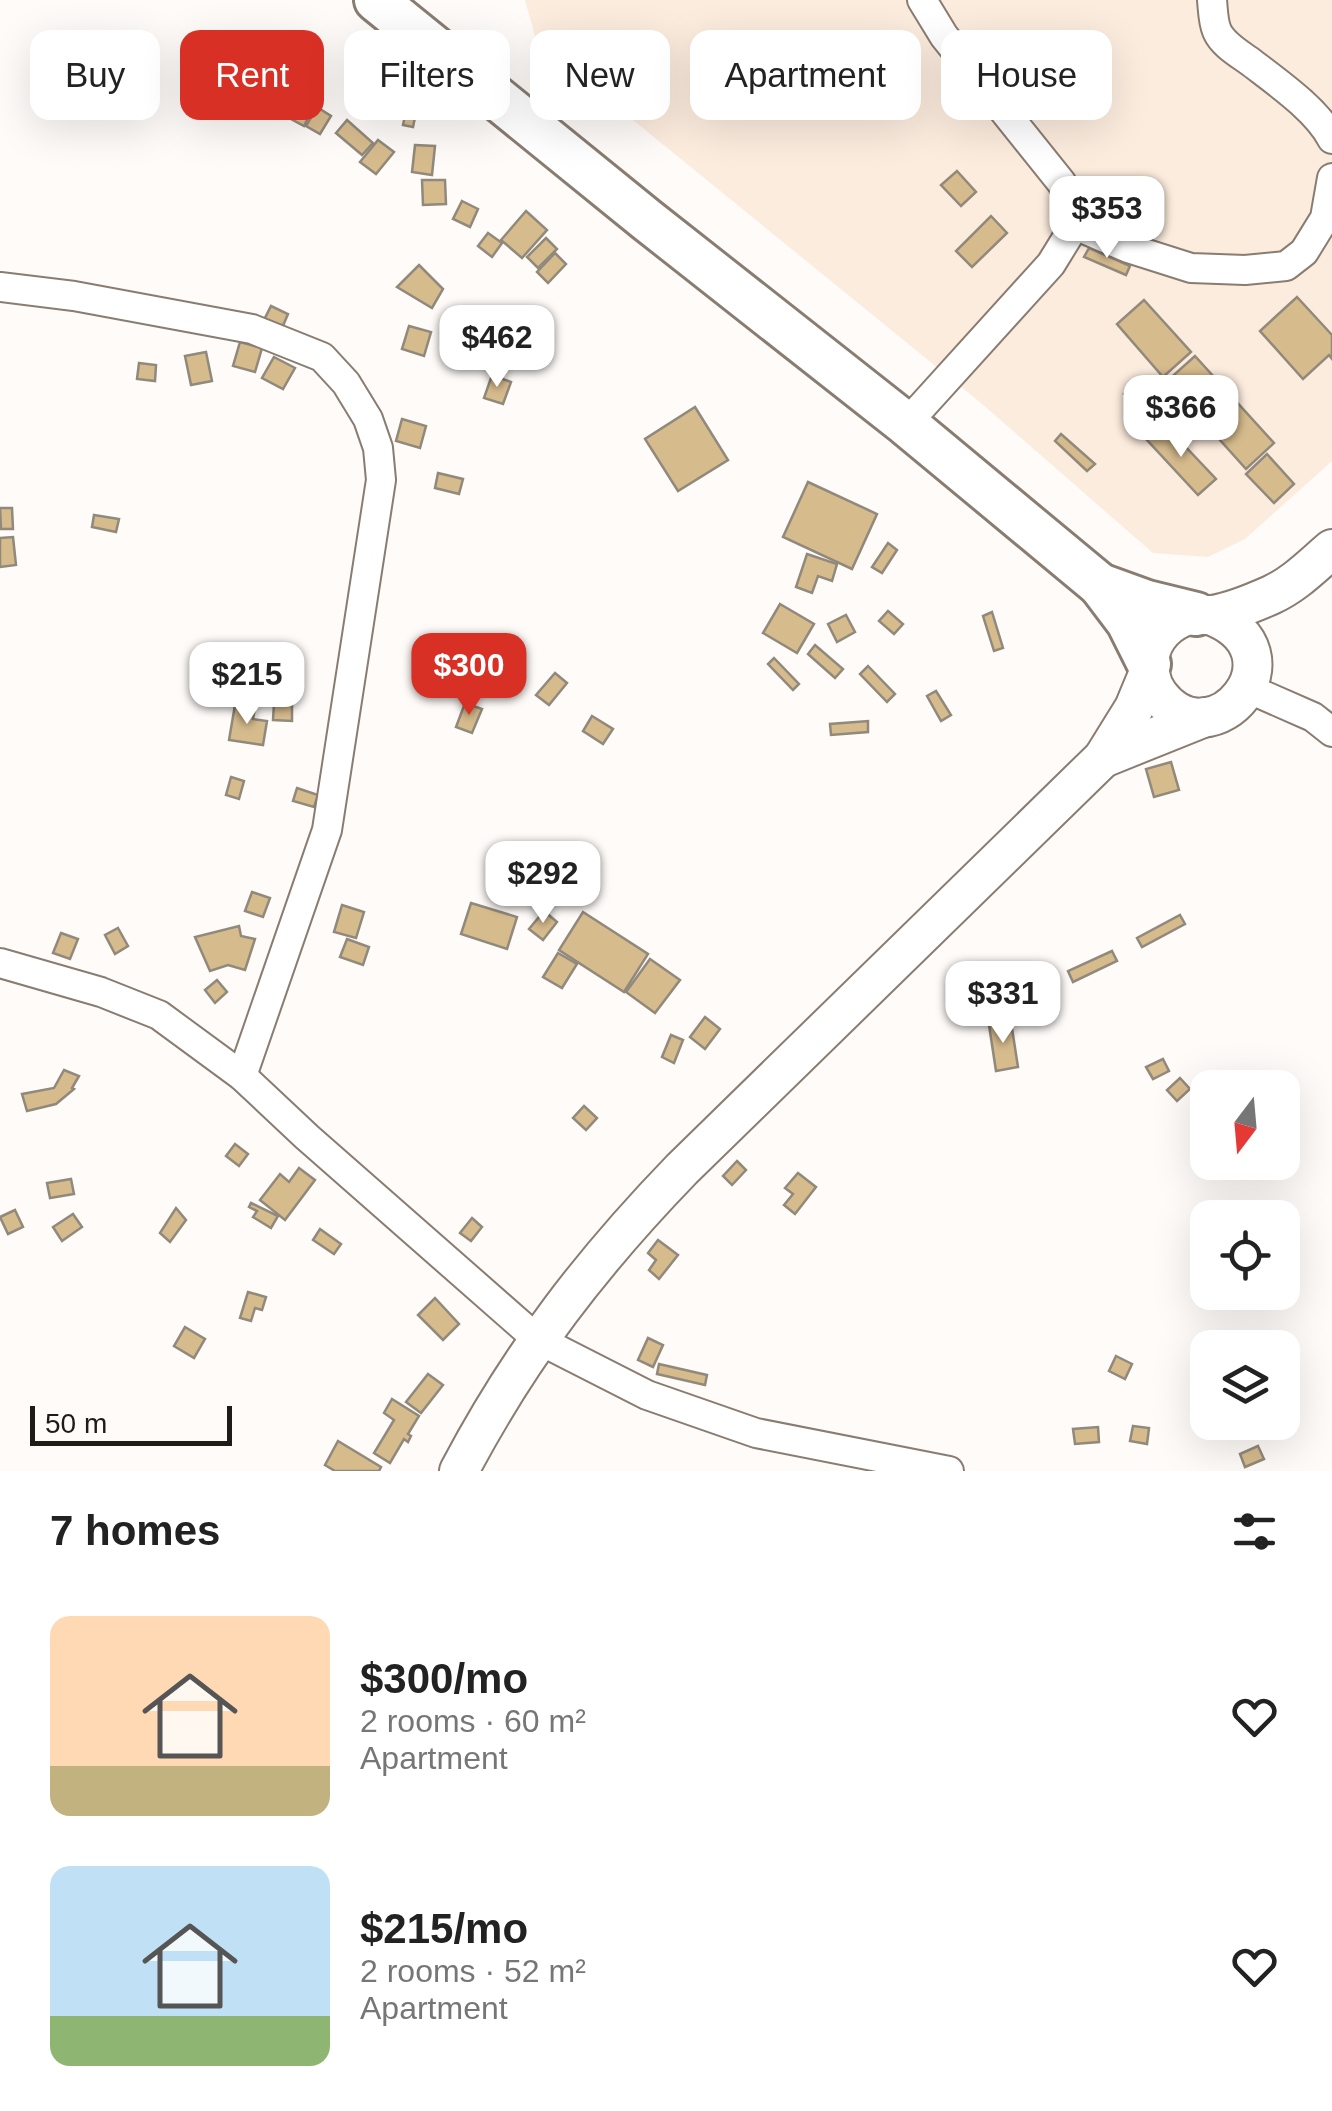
<!DOCTYPE html>
<html lang="en">
<head>
<meta charset="utf-8">
<style>
	:root { --surface:#fff; --page:#f6f6f6; --text:#222; --muted:#767676; --accent:#d93025 }
	body { margin:0; font-family:Arial,sans-serif; background:var(--page); color:var(--text); height:100vh; display:flex; flex-direction:column; font-size:38px; white-space:nowrap }
	* { box-sizing:border-box; margin:0 }
	p { font-size:32px; color:var(--muted) }
	.icon { flex:none; width:55px; height:55px; fill:none; stroke:currentColor; stroke-width:2; stroke-linecap:round; stroke-linejoin:round }
	.map { position:relative; height:1471px; overflow:hidden }
	.panel { display:flex; flex-direction:column; background:var(--surface); flex:1 }
	.panel>* { flex:none }
	.guide { position:absolute; left:30px; top:30px; width:1272px; height:90px; display:flex; gap:20px }
	.needle { width:65px; rotate:196deg }
	.buttons { position:absolute; left:1190px; top:1070px; display:grid; gap:20px }
	.buttons a { display:grid; place-items:center; width:110px; height:110px; border-radius:20px; background:var(--surface); box-shadow:0 10px 40px #0002; font-size:50px }
	.scale { position:absolute; left:30px; bottom:25px; width:202px; box-sizing:border-box; padding-left:10px; border:5px solid #201b16; border-top:0; font-size:28px; line-height:35px; white-space:nowrap; color:#201b16; -webkit-text-stroke:8px #fefbf8; paint-order:stroke }
	.price { position:absolute; translate:-50% -85px; padding:0 22px; border-radius:20px; background:#fff; color:#222; font-size:32px; line-height:65px; filter:drop-shadow(0 2px 5px #0008) }
	.price::after { content:''; position:absolute; left:50%; top:60px; width:30px; height:22px; margin-left:-15px; background:inherit; clip-path:polygon(0 0,100% 0,50% 100%) }
	.price.selected { background:var(--accent); color:#fff }
	ul { padding:0; list-style:none }
	li { display:flex; align-items:center; gap:30px; height:250px; padding:0 50px }
	li span { display:grid; place-items:center; flex:none; width:280px; height:200px; border-radius:20px; color:#555 }
	li>.icon { margin-inline-start:auto }
	span .icon { width:120px; height:120px; fill:#fffc; stroke-width:1 }
	li b { font-size:42px }
	h2 { display:flex; justify-content:space-between; align-items:center; height:120px; padding:0 50px; font-size:42px }
	.tag { padding:0 35px; border-radius:20px; background:var(--surface); box-shadow:0 10px 40px #0002; font-size:35px; line-height:90px }
	.tag.selected { background:var(--accent); color:#fff }
	.map>svg:first-child { display:block }
	.built { fill:#fcecde }
	.building { fill:#d6bb8d; stroke:#91897b; stroke-width:2.5 }
	.lines { fill:none; stroke-linecap:round; stroke-linejoin:round }
	.minor-casing { stroke:#897c71; stroke-width:32 }
	.major-casing { stroke:#897c71; stroke-width:42 }
	.highway-casing { stroke:#897c71; stroke-width:48 }
	.minor { stroke:#fff; stroke-width:28 }
	.major { stroke:#fff; stroke-width:38 }
	.highway { stroke:#fff; stroke-width:42 }
</style>
</head>
<body>
<div class="map">
<svg width="1332" height="1471" viewBox="0 0 1332 1471">
	<rect width="100%" height="100%" fill="#fefbf8"/>
	<!-- built -->
	<path class="built" d="M525 0H1332V461L1245 539 1208 557 1153 553 981 403 596 90 541 57Z"/>
	<!-- building -->
	<g class="building">
		<path d="M255 66 267 76 257 89 244 79Z"/>
		<path d="M272 78 283 85 272 102 261 96Z"/>
		<path d="M410 92 420 94 413 127 403 125Z"/>
		<path d="M301 101 313 108 304 126 291 119Z"/>
		<path d="M317 107 331 116 320 134 306 126Z"/>
		<path d="M347 120 373 143 362 155 336 133Z"/>
		<path d="M378 140 394 152 376 174 360 162Z"/>
		<path d="M415 145 435 146 432 175 412 172Z"/>
		<path d="M957 171 976 192 961 206 941 185Z"/>
		<path d="M422 180H445L446 204 423 205Z"/>
		<path d="M462 201 478 209 470 227 453 219Z"/>
		<path d="M526 211 547 230 522 258 501 240Z"/>
		<path d="M991 216 1007 233 972 267 956 251Z"/>
		<path d="M488 233 502 243 492 257 478 246Z"/>
		<path d="M546 238 557 249 538 268 527 257Z"/>
		<path d="M1089 248 1130 266 1126 275 1084 257Z"/>
		<path d="M555 253 566 264 548 283 537 272Z"/>
		<path d="M419 265 443 289 432 308 397 287Z"/>
		<path d="M1297 297 1332 335V359L1329 355 1303 379 1260 331Z"/>
		<path d="M1144 300 1191 352 1163 377 1117 324Z"/>
		<path d="M271 306 288 314 282 328 264 320Z"/>
		<path d="M409 326 431 332 424 356 402 349Z"/>
		<path d="M240 342 262 348 255 372 233 366Z"/>
		<path d="M206 352 212 381 191 385 185 356Z"/>
		<path d="M1195 356 1274 443 1246 469 1167 381Z"/>
		<path d="M274 357 295 368 283 389 262 378Z"/>
		<path d="M139 363 156 365 155 381 137 379Z"/>
		<path d="M492 375 511 382 503 404 484 398Z"/>
		<path d="M1131 386 1164 417 1158 424 1124 394Z"/>
		<path d="M695 407 728 460 678 491 645 439Z"/>
		<path d="M402 419 426 426 420 448 396 441Z"/>
		<path d="M1164 424 1216 479 1198 495 1147 440Z"/>
		<path d="M1061 434 1095 464 1087 471 1055 441Z"/>
		<path d="M1267 454 1294 484 1274 503 1246 474Z"/>
		<path d="M438 473 463 479 459 494 435 488Z"/>
		<path d="M808 482 877 514 852 569 783 537Z"/>
		<path d="M0 508H12L13 529H1Z"/>
		<path d="M94 515 119 519 116 532 92 527Z"/>
		<path d="M13 537 16 565 0 567V538Z"/>
		<path d="M888 543 897 550 882 573 872 567Z"/>
		<path d="M807 554 837 564 832 581 818 576 812 593 796 587Z"/>
		<path d="M780 604 814 624 797 653 763 633Z"/>
		<path d="M888 611 903 624 894 634 879 621Z"/>
		<path d="M992 612 1003 648 994 651 983 616Z"/>
		<path d="M846 615 855 632 837 642 828 624Z"/>
		<path d="M815 645 843 669 835 678 808 654Z"/>
		<path d="M291 658 294 665 293 688 282 685 283 671 280 661Z"/>
		<path d="M774 658 799 684 793 690 768 664Z"/>
		<path d="M868 666 895 694 887 702 860 674Z"/>
		<path d="M555 673 567 683 549 705 536 695Z"/>
		<path d="M936 691 951 715 941 721 927 696Z"/>
		<path d="M274 703H292V721L273 720Z"/>
		<path d="M465 703 482 709 472 733 456 727Z"/>
		<path d="M235 705 255 708 253 719 267 721 263 745 229 740Z"/>
		<path d="M592 716 613 729 603 744 583 731Z"/>
		<path d="M868 721V732L831 735 830 724Z"/>
		<path d="M1171 762 1179 790 1154 797 1146 769Z"/>
		<path d="M231 777 244 781 239 799 226 795Z"/>
		<path d="M297 788 318 795 314 807 293 801Z"/>
		<path d="M252 892 270 898 263 917 245 911Z"/>
		<path d="M471 903 517 917 507 949 461 934Z"/>
		<path d="M342 905 364 912 356 938 334 932Z"/>
		<path d="M544 911 557 922 543 940 529 929Z"/>
		<path d="M583 912 648 954 624 992 559 950Z"/>
		<path d="M1180 915 1185 924 1142 947 1137 938Z"/>
		<path d="M239 926 241 936 255 939 245 970 228 965 210 971 195 937Z"/>
		<path d="M118 928 128 946 115 954 105 935Z"/>
		<path d="M61 933 78 939 70 959 53 953Z"/>
		<path d="M347 939 369 947 363 965 340 957Z"/>
		<path d="M1112 951 1117 961 1073 982 1068 971Z"/>
		<path d="M558 953 577 964 562 988 543 977Z"/>
		<path d="M650 959 680 980 655 1013 626 992Z"/>
		<path d="M217 980 227 992 215 1003 205 990Z"/>
		<path d="M705 1017 720 1029 705 1049 690 1037Z"/>
		<path d="M1011 1022 1018 1067 996 1071 989 1025Z"/>
		<path d="M671 1035 683 1040 674 1063 662 1057Z"/>
		<path d="M1163 1059 1169 1071 1153 1079 1146 1067Z"/>
		<path d="M64 1070 79 1076 72 1088 74 1089 56 1104 27 1111 22 1094 54 1088Z"/>
		<path d="M1180 1078 1190 1089 1177 1101 1167 1090Z"/>
		<path d="M584 1106 597 1118 586 1130 573 1118Z"/>
		<path d="M235 1144 248 1154 239 1166 226 1156Z"/>
		<path d="M737 1161 746 1170 732 1185 723 1176Z"/>
		<path d="M299 1168 315 1180 285 1220 260 1200 280 1174 289 1182Z"/>
		<path d="M798 1173 816 1187 795 1214 784 1205 793 1194 785 1188Z"/>
		<path d="M71 1179 74 1194 50 1198 47 1183Z"/>
		<path d="M251 1203 278 1216 271 1228 253 1217 257 1211 249 1207Z"/>
		<path d="M176 1208 186 1220 170 1242 160 1233Z"/>
		<path d="M15 1210 23 1227 8 1234 0 1217Z"/>
		<path d="M73 1214 82 1227 62 1241 53 1227Z"/>
		<path d="M472 1218 482 1227 471 1241 460 1233Z"/>
		<path d="M320 1229 341 1244 334 1254 313 1240Z"/>
		<path d="M658 1240 678 1255 659 1279 649 1270 656 1260 648 1253Z"/>
		<path d="M248 1292 266 1297 262 1310 255 1308 251 1321 240 1318Z"/>
		<path d="M435 1298 459 1324 443 1340 418 1315Z"/>
		<path d="M185 1327 205 1339 194 1358 174 1346Z"/>
		<path d="M648 1338 663 1345 653 1367 638 1360Z"/>
		<path d="M1116 1356 1132 1364 1125 1379 1109 1371Z"/>
		<path d="M659 1364 707 1375 705 1385 657 1374Z"/>
		<path d="M428 1374 443 1385 421 1413 406 1402Z"/>
		<path d="M392 1399 419 1416 408 1434 411 1436 408 1442 404 1439 390 1463 374 1453 394 1420 384 1413Z"/>
		<path d="M1133 1426 1149 1428 1147 1444 1130 1441Z"/>
		<path d="M1098 1427 1099 1442 1075 1444 1073 1429Z"/>
		<path d="M338 1441 381 1467 379 1471H335L325 1465Z"/>
		<path d="M1258 1446 1264 1459 1245 1467 1240 1454Z"/>
	</g>
	<g class="lines">
		<defs>
			<g id="minor">
				<path d="M1212 0C1213 10 1213 22 1217 31 1223 45 1240 54 1252 63 1278 83 1317 110 1332 139"/>
				<path d="M1075 225 1128 248 1191 268 1245 270 1286 266 1304 252 1325 218 1332 178"/>
				<path d="M0 287 74 296 252 329 322 357 346 383 368 419 378 448 381 480 327 830 242 1076"/>
				<path d="M906 424 1051 264 1075 225 1076 206 1061 182 944 36 922 0"/>
				<path d="M1247 688 1313 717 1332 732"/>
				<path d="M0 963 101 992 159 1015 242 1076 307 1137 537 1339 647 1395 756 1433 949 1471"/>
			</g>
			<g id="major">
				<path d="M1210 615C1308 652 1213 766 1159 695 1150 683 1147 666 1151 651 1157 631 1176 616 1196 614 1209 614 1200 616 1212 615 1232 612 1253 603 1271 595 1295 584 1312 566 1332 549"/>
				<path d="M1103 758 1205 717"/>
				<path d="M459 1471C520 1355 591 1263 682 1169L1103 758 1134 708 1149 672"/>
			</g>
			<g id="highway">
				<path d="M376 0 647 220 906 424 1100 585 1128 622 1149 664"/>
				<path d="M1100 585 1147 602 1196 614"/>
			</g>
		</defs>
		<!-- minor casing -->
		<use href="#minor" class="minor-casing"/>
		<!-- major casing -->
		<use href="#major" class="major-casing"/>
		<!-- highway casing -->
		<use href="#highway" class="highway-casing"/>
		<!-- minor -->
		<use href="#minor" class="minor"/>
		<!-- major -->
		<use href="#major" class="major"/>
		<!-- highway -->
		<use href="#highway" class="highway"/>
	</g>
</svg>
<div class="buttons">
<a><svg class="needle" viewBox="-14 -14 28 28"><path d="M0-13l5 13h-10z" fill="#e53935"/><path d="M0 13l5-13h-10z" fill="#767676"/></svg></a>
<a><svg class="icon" aria-label="locate" viewBox="0 0 24 24"><circle cx="12" cy="12" r="6"/><path d="M12 2v4M12 18v4M2 12h4M18 12h4"/></svg></a>
<a><svg class="icon" aria-label="layers" viewBox="0 0 24 24"><path d="M12 4l9 5-9 5-9-5zM3 14l9 5 9-5"/></svg></a>
</div>
<div class="scale">50 m</div>
<b class="price" style="left:1107px;top:261px">$353</b>
<b class="price" style="left:497px;top:390px">$462</b>
<b class="price" style="left:1181px;top:460px">$366</b>
<b class="price selected" style="left:469px;top:718px">$300</b>
<b class="price" style="left:247px;top:727px">$215</b>
<b class="price" style="left:543px;top:926px">$292</b>
<b class="price" style="left:1003px;top:1046px">$331</b>
<div class="guide">
<a class="tag">Buy</a>
<a class="tag selected">Rent</a>
<a class="tag">Filters</a>
<a class="tag">New</a>
<a class="tag">Apartment</a>
<a class="tag">House</a>
</div>
</div>
<section class="panel">
<h2>7 homes<svg class="icon" aria-label="filters" viewBox="0 0 24 24"><path d="M4 7h16M4 17h16"/><circle cx="9" cy="7" r="2"/><circle cx="15" cy="17" r="2"/></svg></h2>
<ul>
<li><span style="background:linear-gradient(#ffd9b3 75%,#c2b280 0)"><svg class="icon" aria-label="home" viewBox="0 0 24 24"><path d="M3 11l9-7 9 7M6 9v11h12V9"/></svg></span><div><b>$300/mo</b><p>2 rooms · 60 m²</p><p>Apartment</p></div><svg class="icon" aria-label="heart" viewBox="0 0 24 24"><path d="M12 20l-8-8c-3-5 5-10 8-4 3-6 11-1 8 4z"/></svg></li>
<li><span style="background:linear-gradient(#bfe0f5 75%,#8fb573 0)"><svg class="icon" aria-label="home" viewBox="0 0 24 24"><path d="M3 11l9-7 9 7M6 9v11h12V9"/></svg></span><div><b>$215/mo</b><p>2 rooms · 52 m²</p><p>Apartment</p></div><svg class="icon" aria-label="heart" viewBox="0 0 24 24"><path d="M12 20l-8-8c-3-5 5-10 8-4 3-6 11-1 8 4z"/></svg></li>
</ul>
</section>
</body>
</html>
